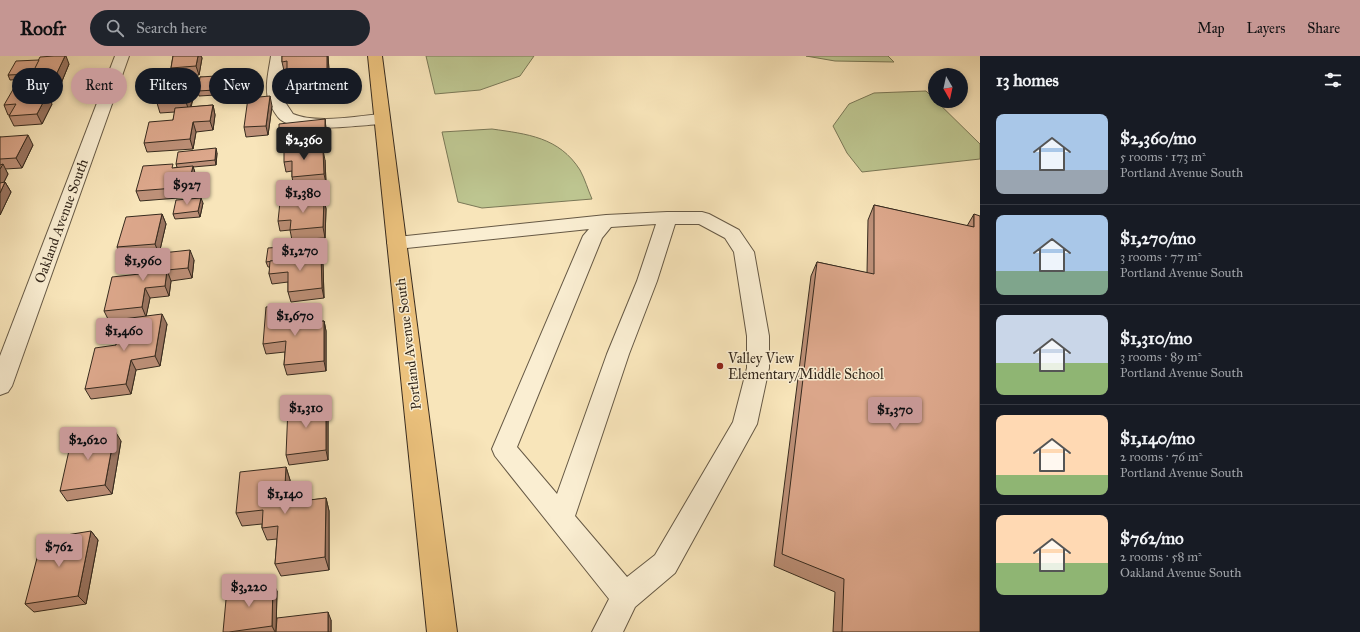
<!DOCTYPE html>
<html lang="en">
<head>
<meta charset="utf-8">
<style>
	:root { --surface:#171b24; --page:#20242c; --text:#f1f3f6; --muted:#9ea1a6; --line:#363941; --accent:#c59692 }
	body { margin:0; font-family:"IM FELL Great Primer",serif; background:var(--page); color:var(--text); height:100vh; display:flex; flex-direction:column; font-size:15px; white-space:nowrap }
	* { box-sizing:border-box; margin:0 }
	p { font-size:13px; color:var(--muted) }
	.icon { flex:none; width:22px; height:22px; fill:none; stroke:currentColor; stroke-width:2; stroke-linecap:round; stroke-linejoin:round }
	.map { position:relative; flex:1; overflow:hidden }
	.panel { display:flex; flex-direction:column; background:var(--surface); width:380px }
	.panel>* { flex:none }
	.top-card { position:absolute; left:12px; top:12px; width:380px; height:36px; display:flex; gap:8px }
	.needle { width:26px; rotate:171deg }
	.controls { position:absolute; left:928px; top:12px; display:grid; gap:8px }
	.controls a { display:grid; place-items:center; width:40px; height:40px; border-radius:50%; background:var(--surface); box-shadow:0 2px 6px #0003; font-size:20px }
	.price { position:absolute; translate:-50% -34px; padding:0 9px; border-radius:4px; background:var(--accent); color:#111; font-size:13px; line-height:26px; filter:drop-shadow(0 1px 2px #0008) }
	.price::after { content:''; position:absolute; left:50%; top:24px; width:12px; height:9px; margin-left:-6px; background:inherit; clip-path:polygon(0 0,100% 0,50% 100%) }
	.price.current { background:#222; color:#fff }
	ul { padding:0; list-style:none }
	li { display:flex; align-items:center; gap:12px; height:100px; padding:0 16px }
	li+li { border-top:1px solid var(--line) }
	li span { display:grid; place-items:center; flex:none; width:112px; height:80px; border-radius:8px; color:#555 }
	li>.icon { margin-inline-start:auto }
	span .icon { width:48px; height:48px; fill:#fffc; stroke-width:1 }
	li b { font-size:17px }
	h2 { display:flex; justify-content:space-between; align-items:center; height:48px; padding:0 16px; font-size:17px }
	.tag { padding:0 14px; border-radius:18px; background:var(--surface); box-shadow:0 2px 6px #0003; font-size:14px; line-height:36px }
	.tag.current { background:var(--accent); color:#111 }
	header { display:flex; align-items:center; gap:24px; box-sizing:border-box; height:56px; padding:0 20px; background:var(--accent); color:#111 }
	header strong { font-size:19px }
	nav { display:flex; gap:22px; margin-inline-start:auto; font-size:14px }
	.search { width:280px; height:36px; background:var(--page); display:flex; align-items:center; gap:10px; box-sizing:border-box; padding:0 14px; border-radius:22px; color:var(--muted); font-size:15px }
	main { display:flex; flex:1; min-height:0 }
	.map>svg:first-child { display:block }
	.green { fill:#bdc590; stroke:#7a7857 }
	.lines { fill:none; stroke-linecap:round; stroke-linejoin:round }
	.minor-casing { stroke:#665945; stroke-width:2 }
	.major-casing { stroke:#362a1e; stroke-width:2 }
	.minor { fill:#faeed2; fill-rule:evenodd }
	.major { fill:#ecc27d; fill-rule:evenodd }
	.wall { fill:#bd9078; stroke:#362a1e }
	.shaded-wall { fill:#9a7561; stroke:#362a1e }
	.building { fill:#dca78b; stroke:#362a1e }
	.poi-dot { fill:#8f2418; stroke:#faeed2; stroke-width:1.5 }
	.labels { text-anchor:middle; stroke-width:3; stroke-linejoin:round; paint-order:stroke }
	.street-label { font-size:14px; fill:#362a1e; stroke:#faeed2 }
	.poi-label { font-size:14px; fill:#362a1e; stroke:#faeed2; text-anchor:start }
</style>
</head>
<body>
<header>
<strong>Roofr</strong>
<div class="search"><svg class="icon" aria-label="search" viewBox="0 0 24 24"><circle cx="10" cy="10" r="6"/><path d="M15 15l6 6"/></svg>Search here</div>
<nav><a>Map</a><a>Layers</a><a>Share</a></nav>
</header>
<main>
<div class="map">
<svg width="980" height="576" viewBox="0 0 980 576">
	<rect width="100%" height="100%" fill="#f8e5ba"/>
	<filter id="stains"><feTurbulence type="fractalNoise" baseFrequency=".005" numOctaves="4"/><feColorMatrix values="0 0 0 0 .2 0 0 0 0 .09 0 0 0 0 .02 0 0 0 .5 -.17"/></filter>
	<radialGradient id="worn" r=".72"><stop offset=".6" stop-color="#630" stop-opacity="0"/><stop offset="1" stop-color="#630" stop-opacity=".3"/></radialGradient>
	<!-- green -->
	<g class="green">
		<path d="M426 0H534L520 20 480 34 435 38Z"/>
		<path d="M806 0H888L894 6 835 5Z"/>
		<path d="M926 35 980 88V103L862 116 847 97 833 70 849 48 874 37Z"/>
		<path d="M492 73C527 78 559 81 580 114 585 123 588 134 592 143L482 152 458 146 442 76Z"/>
	</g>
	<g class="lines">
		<defs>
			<g id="minor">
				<path d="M115 0H129L12 330 8 336 0 339V300Z"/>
				<path d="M271 0H285L284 41 285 46 293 58C317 68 356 60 382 58L388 60 390 63 388 66 382 68C360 69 299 78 281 64 277 61 271 51 269 46 264 32 269 14 271 0Z"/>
				<path d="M667 156H702L709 158 739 174 754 196 769 280V312L757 368 675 517 635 551 623 576H592L609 543 495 400 492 393 583 180 589 173 397 193 390 191 387 187 390 183 397 181 606 159ZM656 168 637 225 607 298 557 438 517 391 602 182 611 171ZM675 168H699L725 182 734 196 747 280V312L733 366 655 499 627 521 575 460 629 298 657 225Z"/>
			</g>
			<path id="major" d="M368 0H382L457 576H427Z"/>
		</defs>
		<!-- minor casing -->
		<use href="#minor" class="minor-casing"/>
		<!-- major casing -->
		<use href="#major" class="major-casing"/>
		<!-- minor -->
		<use href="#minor" class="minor"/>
		<!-- major -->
		<use href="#major" class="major"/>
	</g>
	<!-- wall -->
	<g class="wall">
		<path d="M173 0H201L202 2 199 19 174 21 171 12Z"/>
		<path d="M282 0H328L330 29 290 33 287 18 285 19 282 6Z"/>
		<path d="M69 8 60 30 38 32 41 38 40 39 52 48 42 68 14 70 9 60 10 59H8L4 49 32 29 30 23 10 24 8 19Z"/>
		<path d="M200 21 233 24 232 29 222 30 221 34H217L216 39 199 40 198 35Z"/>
		<path d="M192 27 195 36 191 51 213 49 215 59 213 74 196 76 193 93 147 96 144 87 173 64 175 56 160 57 157 47Z"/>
		<path d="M272 50 268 79 246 81 244 71Z"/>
		<path d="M325 63 326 73 327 85 281 89 279 80Z"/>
		<path d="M0 81 33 89 22 112 5 113 8 118 4 126H5L11 136 0 159Z"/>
		<path d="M303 96 325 104 326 127 294 131 292 121V115L286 116 284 106Z"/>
		<path d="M217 97 216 109 193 111 196 120 191 141 140 145 136 135 174 112 177 111 176 108Z"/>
		<path d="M324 143 326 153 325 182 292 184 290 174 280 175 278 165Z"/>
		<path d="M203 147 200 161 175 163 173 158Z"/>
		<path d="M874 149 967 170 974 158 980 576H833L835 536 774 510 811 220 817 206 867 217 868 164Z"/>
		<path d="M162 158 166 168 159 198 121 201 117 191Z"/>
		<path d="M296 195V202L321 199 323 209 324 242 291 246 288 236V226L272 228 269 218 270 211H268L266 206Z"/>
		<path d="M194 204 192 222 171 225 169 240 150 242 146 260 167 268 160 310 136 314 131 338 91 343 85 333 116 289 122 264 109 265 104 255 158 216Z"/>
		<path d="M289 249 291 259V268L324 265 326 275V315L287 319 284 309 285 296 266 298 263 288Z"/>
		<path d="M328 357V404L289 409 286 399Z"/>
		<path d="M121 385 112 438 67 445 60 435Z"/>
		<path d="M286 411 290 424 289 447 326 442 329 455V514L281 520 275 508 277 483 267 484 262 472V468L242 470 236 457Z"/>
		<path d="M91 475 98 484 86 548 34 556 25 548Z"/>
		<path d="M277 535 276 574 331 564V576H223Z"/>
	</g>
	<!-- shaded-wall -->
	<g class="shaded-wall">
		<path d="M65 0H66L69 8 60 30 55 21Z"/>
		<path d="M198 0H201L202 2 199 19 196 10Z"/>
		<path d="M327 0H328L330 29 327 16Z"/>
		<path d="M232 19 233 24 232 29 230 25Z"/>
		<path d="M221 25 222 30 221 34 220 29Z"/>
		<path d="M192 27 195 36 189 55 186 46Z"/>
		<path d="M36 29 41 38 35 49 30 40Z"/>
		<path d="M216 29 217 34 216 39 215 34Z"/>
		<path d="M47 39 52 48 42 68 37 58Z"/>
		<path d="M270 40 272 50 268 79 266 70Z"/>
		<path d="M213 49 215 59 213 74 210 65Z"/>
		<path d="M325 63 326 73 327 85 325 75Z"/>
		<path d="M193 66 196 76 193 93 190 83Z"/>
		<path d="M28 79 33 89 22 112 16 102Z"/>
		<path d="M216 92 217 97 216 109 215 104Z"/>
		<path d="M323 94 325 104 326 127 324 118Z"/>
		<path d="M3 108 8 118 0 134V113Z"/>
		<path d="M193 110 196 120 191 141 188 131Z"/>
		<path d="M5 126 11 136 0 159V137Z"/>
		<path d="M201 142 203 147 200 161 198 155Z"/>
		<path d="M324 143 326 153 325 182 323 171Z"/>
		<path d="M162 158 166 168 159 198 155 188Z"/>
		<path d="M295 190 296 195 295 209 294 203Z"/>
		<path d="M190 194 194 204 192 222 188 212Z"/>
		<path d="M321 199 323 209 324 242 322 232Z"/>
		<path d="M167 214 171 225 169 240 165 230Z"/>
		<path d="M145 232 150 242 146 261 142 251Z"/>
		<path d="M289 249 291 259 290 279 287 269Z"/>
		<path d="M162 258 167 268 160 310 155 300Z"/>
		<path d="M324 265 326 275V315L324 305Z"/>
		<path d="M131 304 136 314 131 338 126 328Z"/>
		<path d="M326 347 328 357V404L326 394Z"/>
		<path d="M115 375 121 385 112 438 105 429Z"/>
		<path d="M286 411 290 424 289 460 284 447Z"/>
		<path d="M326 442 329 455V514L325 501Z"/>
		<path d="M91 475 98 484 86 548 78 540Z"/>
		<path d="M273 526 277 535 276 576H275L272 570Z"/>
		<path d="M328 556 331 564V576H328Z"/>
	</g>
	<!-- building -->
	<g class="building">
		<path d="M54 0H65L55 21 29 23 40 1Z"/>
		<path d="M173 0H198L196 10 171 12Z"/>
		<path d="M282 0H327V16L287 19V5L282 6Z"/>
		<path d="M39 4 32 18 8 19 16 5Z"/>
		<path d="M232 19 230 25H221L220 29H216L215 34 198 35 200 21Z"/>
		<path d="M192 27 186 46 157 47 163 28Z"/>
		<path d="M36 29 30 40 47 39 37 58 9 60 16 48 4 49 15 30Z"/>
		<path d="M270 40 266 70 244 71 248 42Z"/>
		<path d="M213 49 210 65 193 66 190 83 144 87 149 66 173 64 175 52Z"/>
		<path d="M325 63V75L279 80V68Z"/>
		<path d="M28 79 16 102 0 103V81Z"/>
		<path d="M301 88V96L323 94 324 118 292 121V105L284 106V90Z"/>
		<path d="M216 92 215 104 176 108 178 96Z"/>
		<path d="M3 108 0 113V109Z"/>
		<path d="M173 108 172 112 193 110 188 131 136 135 143 110Z"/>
		<path d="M5 126 0 137V127Z"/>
		<path d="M201 142 198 155 173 158 176 144Z"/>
		<path d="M324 143 323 171 290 174 291 164 278 165 280 146Z"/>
		<path d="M874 149 974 171V158L980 160V576H842L844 523 782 498 817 206 874 218Z"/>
		<path d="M162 158 155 188 117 191 126 161Z"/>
		<path d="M295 190 294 202 266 206 268 192Z"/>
		<path d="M190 194 188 212 167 214 165 230 145 232 142 251 104 255 112 221 158 216 162 197Z"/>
		<path d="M321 199 322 232 288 236V216L269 218 270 205Z"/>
		<path d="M289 249 287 269 324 265V305L284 309 286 285 263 288 266 251Z"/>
		<path d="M162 258 155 300 131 304 126 328 85 333 95 292 116 289 123 263Z"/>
		<path d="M326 347V394L286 399 288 351Z"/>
		<path d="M115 375 105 429 60 435 72 381Z"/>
		<path d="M286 411 284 447 326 442 325 501 275 508 278 470 262 472 263 454 236 457 240 416Z"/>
		<path d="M91 475 78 540 25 548 42 483Z"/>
		<path d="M273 526 272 570 229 576H223L227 533Z"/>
		<path d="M328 556V576H276L277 562Z"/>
	</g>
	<!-- markers -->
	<circle class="poi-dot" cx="720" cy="310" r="4"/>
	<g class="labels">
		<!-- street labels -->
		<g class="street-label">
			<text transform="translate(61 165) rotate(-70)" y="5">Oakland Avenue South</text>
			<text transform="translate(408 288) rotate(-97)" y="5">Portland Avenue South</text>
		</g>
		<!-- poi labels -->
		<g class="poi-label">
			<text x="728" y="307">Valley View<tspan x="728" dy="16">Elementary/Middle School</tspan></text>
		</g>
	</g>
	<rect width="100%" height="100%" filter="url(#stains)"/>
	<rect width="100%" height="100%" fill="url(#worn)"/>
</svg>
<div class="controls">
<a><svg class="needle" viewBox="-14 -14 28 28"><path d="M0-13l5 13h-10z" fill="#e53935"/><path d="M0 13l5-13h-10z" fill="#9ea1a6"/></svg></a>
</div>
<b class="price current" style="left:304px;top:105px">$2,360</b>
<b class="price" style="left:187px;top:150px">$927</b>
<b class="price" style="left:303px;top:158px">$1,380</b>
<b class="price" style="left:300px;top:216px">$1,270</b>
<b class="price" style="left:143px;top:226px">$1,960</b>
<b class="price" style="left:295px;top:281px">$1,670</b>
<b class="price" style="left:124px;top:296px">$1,460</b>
<b class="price" style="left:306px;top:373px">$1,310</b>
<b class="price" style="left:895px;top:375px">$1,370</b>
<b class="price" style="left:88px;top:405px">$2,620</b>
<b class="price" style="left:285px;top:459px">$1,140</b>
<b class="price" style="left:59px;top:512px">$762</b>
<b class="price" style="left:249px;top:552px">$3,220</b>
<div class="top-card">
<a class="tag">Buy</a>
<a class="tag current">Rent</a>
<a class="tag">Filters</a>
<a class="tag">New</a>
<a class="tag">Apartment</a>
</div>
</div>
<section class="panel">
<h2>13 homes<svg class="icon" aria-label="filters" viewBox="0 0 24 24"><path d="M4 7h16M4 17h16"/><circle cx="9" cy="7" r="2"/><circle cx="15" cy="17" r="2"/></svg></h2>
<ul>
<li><span style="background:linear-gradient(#a9c7e8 70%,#9aa5b1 0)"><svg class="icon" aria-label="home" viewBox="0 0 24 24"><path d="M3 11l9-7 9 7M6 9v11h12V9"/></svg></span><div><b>$2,360/mo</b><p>5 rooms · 173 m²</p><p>Portland Avenue South</p></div></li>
<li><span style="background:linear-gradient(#a9c7e8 70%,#7fa58c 0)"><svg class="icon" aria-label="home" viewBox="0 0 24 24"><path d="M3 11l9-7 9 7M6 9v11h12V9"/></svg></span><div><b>$1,270/mo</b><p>3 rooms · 77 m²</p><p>Portland Avenue South</p></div></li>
<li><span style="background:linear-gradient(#c9d6e8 60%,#8fb573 0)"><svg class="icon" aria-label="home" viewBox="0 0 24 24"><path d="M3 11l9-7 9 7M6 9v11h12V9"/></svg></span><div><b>$1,310/mo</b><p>3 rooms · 89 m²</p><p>Portland Avenue South</p></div></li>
<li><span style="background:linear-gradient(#ffd9b3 75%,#8fb573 0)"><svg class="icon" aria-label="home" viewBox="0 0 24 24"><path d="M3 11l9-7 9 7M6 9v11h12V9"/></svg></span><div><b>$1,140/mo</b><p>2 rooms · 76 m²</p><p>Portland Avenue South</p></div></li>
<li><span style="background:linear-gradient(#ffd9b3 60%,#8fb573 0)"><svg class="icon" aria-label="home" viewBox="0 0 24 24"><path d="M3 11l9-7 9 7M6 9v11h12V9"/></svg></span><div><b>$762/mo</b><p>2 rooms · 58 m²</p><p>Oakland Avenue South</p></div></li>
</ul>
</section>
</main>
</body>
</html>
